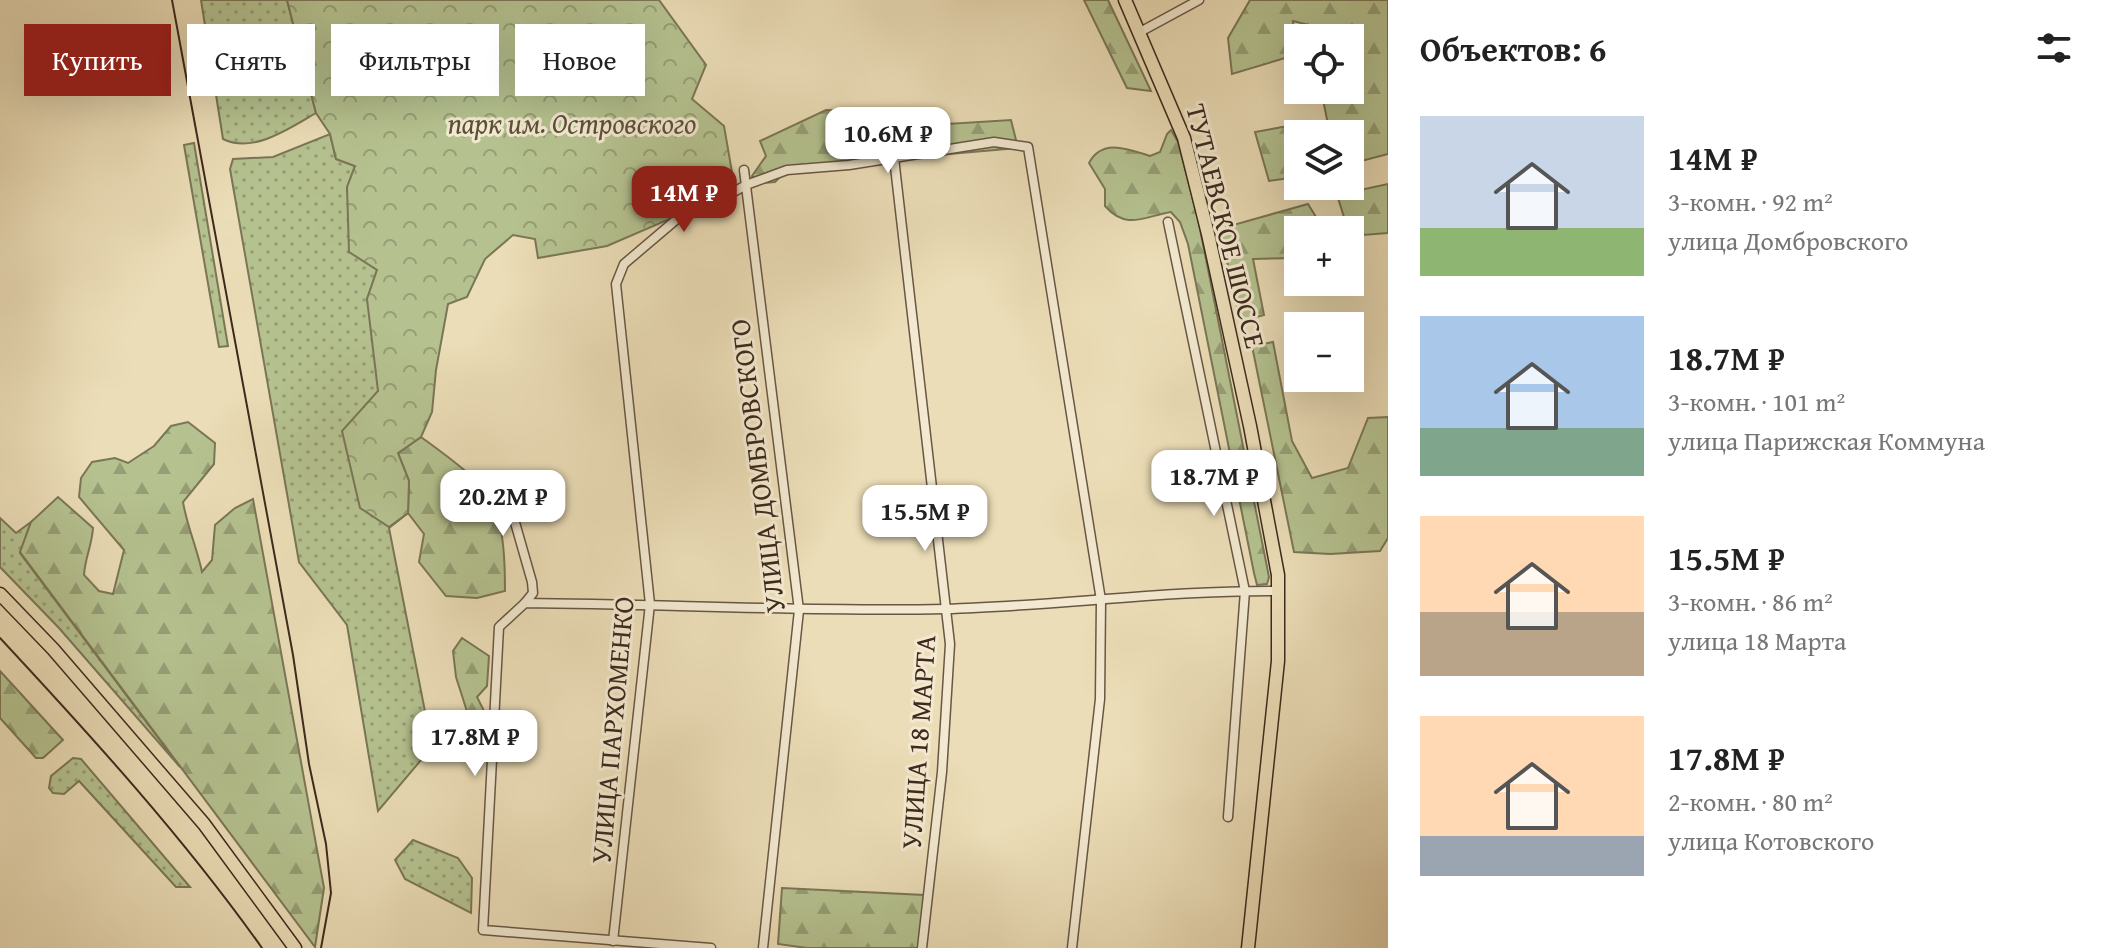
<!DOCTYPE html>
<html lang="ru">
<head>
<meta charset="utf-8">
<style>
	:root { --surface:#fff; --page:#f2f2f2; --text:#222; --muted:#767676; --accent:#8f2418 }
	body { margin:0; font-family:"Gentium Book Plus",serif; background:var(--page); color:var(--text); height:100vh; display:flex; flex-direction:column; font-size:30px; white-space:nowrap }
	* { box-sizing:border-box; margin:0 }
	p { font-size:26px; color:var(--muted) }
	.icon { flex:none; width:44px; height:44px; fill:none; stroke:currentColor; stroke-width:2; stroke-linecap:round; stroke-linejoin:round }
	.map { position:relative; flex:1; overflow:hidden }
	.panel { display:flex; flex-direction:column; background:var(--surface); width:720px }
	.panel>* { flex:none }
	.top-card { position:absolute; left:24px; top:24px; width:760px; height:72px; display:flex; gap:16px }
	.tools { position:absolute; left:1284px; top:24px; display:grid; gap:16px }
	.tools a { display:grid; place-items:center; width:80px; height:80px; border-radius:0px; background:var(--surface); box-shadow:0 8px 32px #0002; font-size:40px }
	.price { position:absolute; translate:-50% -68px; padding:0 18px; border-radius:16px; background:#fff; color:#222; font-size:26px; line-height:52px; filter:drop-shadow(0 2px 4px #0008) }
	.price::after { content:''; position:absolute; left:50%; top:48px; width:24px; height:18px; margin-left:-12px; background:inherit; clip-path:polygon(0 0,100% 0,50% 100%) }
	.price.current { background:var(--accent); color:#fff }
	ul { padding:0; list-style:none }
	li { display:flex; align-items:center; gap:24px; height:200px; padding:0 32px }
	li span { display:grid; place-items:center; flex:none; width:224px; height:160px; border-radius:0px; color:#555 }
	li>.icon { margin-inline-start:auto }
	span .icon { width:96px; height:96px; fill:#fffc; stroke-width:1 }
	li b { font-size:34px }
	h2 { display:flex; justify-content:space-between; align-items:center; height:96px; padding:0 32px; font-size:34px }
	.tag { padding:0 28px; border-radius:0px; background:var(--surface); box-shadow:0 8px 32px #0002; font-size:28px; line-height:72px }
	.tag.current { background:var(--accent); color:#fff }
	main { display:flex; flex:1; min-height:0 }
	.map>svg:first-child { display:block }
	.grass { fill:url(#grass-dots); stroke:#7a7656; stroke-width:2 }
	.forest { fill:url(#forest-firs); stroke:#7a7656; stroke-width:2 }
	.park { fill:url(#park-crowns); stroke:#7a7656; stroke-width:2 }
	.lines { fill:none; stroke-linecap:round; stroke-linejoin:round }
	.street-casing { stroke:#695644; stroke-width:11 }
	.primary-casing { stroke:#3e291d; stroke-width:15 }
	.street { stroke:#f2e9d0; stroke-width:8 }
	.primary { stroke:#ebddb7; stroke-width:12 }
	.tram { stroke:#3e291d; stroke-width:2 }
	.labels { text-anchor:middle; stroke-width:6; stroke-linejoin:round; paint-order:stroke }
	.park-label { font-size:28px; font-style:italic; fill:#5c4f3a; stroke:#f2e9d0 }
	.street-label { font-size:28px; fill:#3e291d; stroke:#f2e9d0 }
</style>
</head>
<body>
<main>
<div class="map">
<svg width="1388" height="948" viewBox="0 0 1388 948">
	<defs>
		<pattern id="grass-dots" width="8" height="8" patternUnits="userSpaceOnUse" patternTransform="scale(2)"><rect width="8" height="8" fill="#b5c290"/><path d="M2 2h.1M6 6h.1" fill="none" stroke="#959e75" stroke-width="1.8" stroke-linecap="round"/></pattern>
		<pattern id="forest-firs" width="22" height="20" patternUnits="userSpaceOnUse" patternTransform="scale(2)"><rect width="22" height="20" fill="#b5c290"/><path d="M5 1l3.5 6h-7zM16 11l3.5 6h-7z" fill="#959e75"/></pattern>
		<pattern id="park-crowns" width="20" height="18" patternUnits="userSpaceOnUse" patternTransform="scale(2)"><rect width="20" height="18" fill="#b5c290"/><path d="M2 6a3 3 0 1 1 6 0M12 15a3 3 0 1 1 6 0" fill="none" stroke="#959e75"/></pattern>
	</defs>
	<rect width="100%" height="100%" fill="#ebddb7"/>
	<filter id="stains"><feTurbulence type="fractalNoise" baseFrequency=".0025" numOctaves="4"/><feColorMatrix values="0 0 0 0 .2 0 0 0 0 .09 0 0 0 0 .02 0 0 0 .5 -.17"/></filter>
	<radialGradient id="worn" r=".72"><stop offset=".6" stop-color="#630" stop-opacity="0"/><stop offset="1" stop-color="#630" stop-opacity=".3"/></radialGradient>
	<!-- grass -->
	<g class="grass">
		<path d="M201 0H287L316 113C290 128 253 154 223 139Z"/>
		<path d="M330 134 336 159 355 166 347 188 350 207 377 270 367 299 408 513 389 528 432 747 378 811 347 625 299 562 230 169 233 159 273 157Z"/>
		<path d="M194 143 228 346 219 347 184 145Z"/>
		<path d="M0 518 16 533 31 522 20 553 180 767 59 628 0 567Z"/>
		<path d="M73 758 81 759 190 887H176L79 781 64 794 53 793 49 788 51 776Z"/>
		<path d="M413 840 458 858 472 878 471 913 405 879 395 860Z"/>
	</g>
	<!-- forest -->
	<g class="forest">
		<path d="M1084 0H1108L1151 91 1127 88Z"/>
		<path d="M1250 0H1388V154L1350 164V134H1330L1321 90H1350V38H1311L1309 25 1293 21 1295 55 1232 74 1228 38Z"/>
		<path d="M826 110 851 111 866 129 1011 120 1018 148 904 158 888 147 871 160 787 170 775 182 761 183 752 176 766 156 760 141Z"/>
		<path d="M1294 125 1298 142V177L1269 181 1255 132Z"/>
		<path d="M1171 130 1178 142 1198 219 1269 577 1267 584 1257 585 1254 573 1188 244 1180 222 1171 212C1145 216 1127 231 1105 206V189L1089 163C1102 138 1128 149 1150 156L1160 152 1167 134Z"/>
		<path d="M1388 184V233L1350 236 1337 195Z"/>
		<path d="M1308 204 1324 230H1298V258L1253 259 1264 315 1241 321 1222 240 1226 227Z"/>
		<path d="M1273 342 1292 441 1312 478 1348 468 1368 418 1388 417V538L1380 551 1330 554 1294 552 1252 346Z"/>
		<path d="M188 422 215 443 214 464 183 502C187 526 197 548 202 572L212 560 215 525 235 508 253 499 324 888 315 947 20 552 31 522 58 497 93 528C92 545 85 558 84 575L99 591 113 594 124 550 79 497 81 478 92 462 115 458 128 463 154 446 171 426Z"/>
		<path d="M421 437C440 451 486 483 494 504 504 531 505 562 505 591L477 598 446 596 419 562 424 534 408 513 409 481 398 453Z"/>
		<path d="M462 638 489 656 487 686 477 697 487 717 472 727 456 677 453 651Z"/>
		<path d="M0 671 63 740 43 758H36L0 718Z"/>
		<path d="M782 888 924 895 919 948H807L778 944Z"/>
	</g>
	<!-- park -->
	<path class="park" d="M287 0H659L706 65 692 99 724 126 732 172 679 215 607 246 538 258 535 239 513 235 485 259 467 297 448 304 436 370 432 412 421 437 398 453 409 481 408 513 389 527 360 508 342 431 378 391 367 299 377 270 349 252 347 187 355 166 336 159 330 134 316 113Z"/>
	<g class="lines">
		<defs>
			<g id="street">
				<path d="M1140 32 1199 0"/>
				<path d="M894 158 950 644 942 772 922 948"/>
				<path d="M744 170 799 610 763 948"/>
				<path d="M1168 222 1245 591 1228 817"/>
				<path d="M502 477 532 582 533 593 525 603"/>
				<path d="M613 941 650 604 616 284 624 264 677 219 707 207 746 185 787 170 849 165 994 142 1028 147 1101 600 1100 699 1072 948"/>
				<path d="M711 948 483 930 499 627 525 603C665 604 805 612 945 609 1057 606 1168 590 1279 591"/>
			</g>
			<g id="primary">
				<path d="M1125 0 1184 138 1208 234 1250 426 1278 575V661L1248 948"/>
				<path d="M0 594 53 649 204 824 295 948"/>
			</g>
		</defs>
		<!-- street casing -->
		<use href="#street" class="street-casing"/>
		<!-- primary casing -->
		<use href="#primary" class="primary-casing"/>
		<!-- street -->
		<use href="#street" class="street"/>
		<!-- primary -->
		<use href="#primary" class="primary"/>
		<!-- tram -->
		<g class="tram">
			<path d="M172 0 293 655 309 764 326 844 331 893 321 948"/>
			<path d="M0 638C92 737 184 838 262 948"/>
		</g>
	</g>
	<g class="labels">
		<!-- park labels -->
		<g class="park-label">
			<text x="572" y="133">парк им. Островского</text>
		</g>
		<!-- street labels -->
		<g class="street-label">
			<text transform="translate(1226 226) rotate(76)" y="10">ТУТАЕВСКОЕ ШОССЕ</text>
			<text transform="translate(757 466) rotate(-97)" y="10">УЛИЦА ДОМБРОВСКОГО</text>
			<text transform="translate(612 730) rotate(-85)" y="10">УЛИЦА ПАРХОМЕНКО</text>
			<text transform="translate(918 742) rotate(-86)" y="10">УЛИЦА 18 МАРТА</text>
		</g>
	</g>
	<rect width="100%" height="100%" filter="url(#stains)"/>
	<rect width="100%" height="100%" fill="url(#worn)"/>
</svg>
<div class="tools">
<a><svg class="icon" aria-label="locate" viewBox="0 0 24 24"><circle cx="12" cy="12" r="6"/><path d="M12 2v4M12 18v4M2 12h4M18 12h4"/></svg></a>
<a><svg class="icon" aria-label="layers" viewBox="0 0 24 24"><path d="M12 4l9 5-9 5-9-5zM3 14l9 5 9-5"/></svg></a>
<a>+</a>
<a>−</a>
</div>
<b class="price" style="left:888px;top:175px">10.6M ₽</b>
<b class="price current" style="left:684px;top:234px">14M ₽</b>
<b class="price" style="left:1214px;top:518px">18.7M ₽</b>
<b class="price" style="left:503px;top:538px">20.2M ₽</b>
<b class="price" style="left:925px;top:553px">15.5M ₽</b>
<b class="price" style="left:475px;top:778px">17.8M ₽</b>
<div class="top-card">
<a class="tag current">Купить</a>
<a class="tag">Снять</a>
<a class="tag">Фильтры</a>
<a class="tag">Новое</a>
</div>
</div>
<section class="panel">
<h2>Объектов: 6<svg class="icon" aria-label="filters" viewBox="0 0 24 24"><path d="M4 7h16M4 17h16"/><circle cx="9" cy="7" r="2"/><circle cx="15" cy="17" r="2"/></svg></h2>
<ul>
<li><span style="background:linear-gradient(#c9d6e8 70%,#8fb573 0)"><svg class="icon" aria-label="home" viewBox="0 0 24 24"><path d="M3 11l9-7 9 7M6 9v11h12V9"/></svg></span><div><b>14M ₽</b><p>3-комн. · 92 m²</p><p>улица Домбровского</p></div></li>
<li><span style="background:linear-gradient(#a9c7e8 70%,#7fa58c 0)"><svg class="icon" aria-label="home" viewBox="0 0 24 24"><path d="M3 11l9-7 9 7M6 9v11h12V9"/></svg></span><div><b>18.7M ₽</b><p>3-комн. · 101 m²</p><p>улица Парижская Коммуна</p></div></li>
<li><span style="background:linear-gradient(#ffd9b3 60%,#b9a48a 0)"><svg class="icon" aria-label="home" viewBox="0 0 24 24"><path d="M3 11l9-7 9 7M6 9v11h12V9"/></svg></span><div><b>15.5M ₽</b><p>3-комн. · 86 m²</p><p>улица 18 Марта</p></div></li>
<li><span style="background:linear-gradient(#ffd9b3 75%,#9aa5b1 0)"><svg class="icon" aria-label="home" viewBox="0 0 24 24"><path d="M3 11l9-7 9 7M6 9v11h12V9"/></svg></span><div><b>17.8M ₽</b><p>2-комн. · 80 m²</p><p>улица Котовского</p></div></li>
</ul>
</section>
</main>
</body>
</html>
